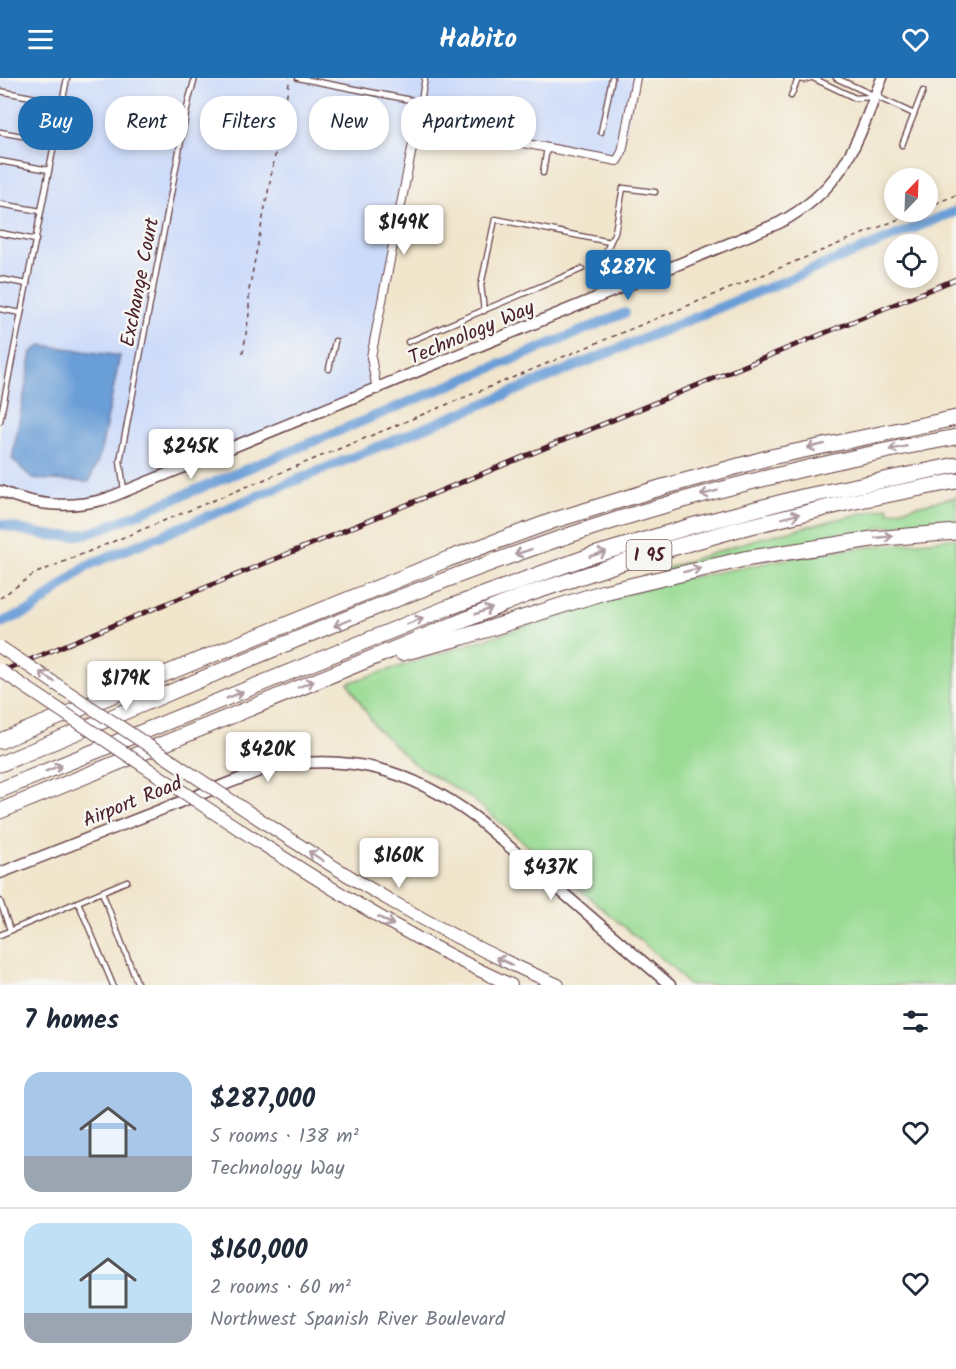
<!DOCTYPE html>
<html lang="en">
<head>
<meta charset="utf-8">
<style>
	:root { --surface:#fff; --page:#f2f2f3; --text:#1f2937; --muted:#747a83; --line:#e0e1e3; --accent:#1f6fb2 }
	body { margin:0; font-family:Kalam,sans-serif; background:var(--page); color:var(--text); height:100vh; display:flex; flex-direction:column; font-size:22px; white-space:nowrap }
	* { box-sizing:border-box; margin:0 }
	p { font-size:20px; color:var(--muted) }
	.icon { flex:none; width:33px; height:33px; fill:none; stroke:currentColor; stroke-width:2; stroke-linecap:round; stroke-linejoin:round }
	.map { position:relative; height:907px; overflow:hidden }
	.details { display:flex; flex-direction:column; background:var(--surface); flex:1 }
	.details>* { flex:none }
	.banner { position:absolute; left:18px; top:18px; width:600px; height:54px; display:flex; gap:12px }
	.needle { width:39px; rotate:23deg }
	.fabs { position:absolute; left:884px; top:90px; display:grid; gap:12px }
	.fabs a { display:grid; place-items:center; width:54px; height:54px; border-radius:50%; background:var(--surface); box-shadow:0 3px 9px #0003; font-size:30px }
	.price { position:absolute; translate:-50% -51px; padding:0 14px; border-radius:6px; background:#fff; color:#222; font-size:20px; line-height:39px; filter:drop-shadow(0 2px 3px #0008) }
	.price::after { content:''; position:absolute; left:50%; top:36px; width:18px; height:14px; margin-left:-9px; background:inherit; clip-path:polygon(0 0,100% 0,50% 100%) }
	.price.on { background:var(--accent); color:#fff }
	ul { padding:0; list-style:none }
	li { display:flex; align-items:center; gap:18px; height:150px; padding:0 24px }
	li+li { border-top:2px solid var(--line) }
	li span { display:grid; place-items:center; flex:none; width:168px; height:120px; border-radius:18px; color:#555 }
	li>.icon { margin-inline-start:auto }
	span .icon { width:72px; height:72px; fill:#fffc; stroke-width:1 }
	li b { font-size:26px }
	h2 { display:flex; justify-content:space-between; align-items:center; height:72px; padding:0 24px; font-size:26px }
	.tag { padding:0 21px; border-radius:24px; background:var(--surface); box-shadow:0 3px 9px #0003; font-size:21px; line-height:54px }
	.tag.on { background:var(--accent); color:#fff }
	header { display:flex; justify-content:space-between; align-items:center; height:78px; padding:0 24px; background:var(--accent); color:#fff; font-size:27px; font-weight:600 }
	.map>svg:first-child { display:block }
	.built { fill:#cddbfa }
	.green { fill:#99db93; stroke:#727d5f; stroke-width:1.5 }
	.water { fill:#6b9ed7; stroke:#5a5e81; stroke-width:1.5 }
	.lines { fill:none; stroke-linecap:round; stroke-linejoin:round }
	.canal { stroke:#6b9ed7; stroke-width:10 }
	.service-casing { stroke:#633d43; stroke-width:7 }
	.minor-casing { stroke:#633d43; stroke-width:10 }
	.tertiary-casing { stroke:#633d43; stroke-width:13 }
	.secondary-casing { stroke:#633d43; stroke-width:14 }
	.motorway-casing { stroke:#633d43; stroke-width:17 }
	.path { stroke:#633d43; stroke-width:1.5; stroke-dasharray:4.5 4.5; stroke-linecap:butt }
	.service { stroke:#fff; stroke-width:4.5 }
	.minor { stroke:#fff; stroke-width:8 }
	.tertiary { stroke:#fff; stroke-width:10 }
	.secondary { stroke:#fff; stroke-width:12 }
	.motorway { stroke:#fff; stroke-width:15 }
	.rail-casing { stroke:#4a1f2b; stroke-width:5 }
	.rail { stroke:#f6f6f2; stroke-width:3; stroke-dasharray:9; stroke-linecap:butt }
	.secondary-bridge-casing { stroke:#633d43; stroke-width:14; stroke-linecap:butt }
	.secondary-bridge { stroke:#fff; stroke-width:12 }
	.oneway { stroke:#ae9aa0 }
	.labels { text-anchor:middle; stroke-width:5; stroke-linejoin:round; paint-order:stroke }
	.shield { fill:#f6f6f2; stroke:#7e6067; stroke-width:1.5 }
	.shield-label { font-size:18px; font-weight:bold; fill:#4a1f2b }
	.street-label { font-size:20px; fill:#4a1f2b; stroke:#f6f6f2 }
</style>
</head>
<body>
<header><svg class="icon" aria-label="menu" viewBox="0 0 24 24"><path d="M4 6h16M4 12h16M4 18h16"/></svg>Habito<svg class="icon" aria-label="heart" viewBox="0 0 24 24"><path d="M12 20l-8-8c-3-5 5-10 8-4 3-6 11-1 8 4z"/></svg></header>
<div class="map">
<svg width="956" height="907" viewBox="0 0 956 907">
	<rect width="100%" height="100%" fill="#f6f6f2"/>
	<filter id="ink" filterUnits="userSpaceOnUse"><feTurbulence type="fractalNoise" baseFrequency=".0167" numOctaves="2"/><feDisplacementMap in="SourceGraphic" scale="12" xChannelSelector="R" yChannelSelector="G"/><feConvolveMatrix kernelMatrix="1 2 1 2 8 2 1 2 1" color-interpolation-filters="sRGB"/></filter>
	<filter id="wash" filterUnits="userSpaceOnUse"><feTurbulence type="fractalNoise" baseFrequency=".008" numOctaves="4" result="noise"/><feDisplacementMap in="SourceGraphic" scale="24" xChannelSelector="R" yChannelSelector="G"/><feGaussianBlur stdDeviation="1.35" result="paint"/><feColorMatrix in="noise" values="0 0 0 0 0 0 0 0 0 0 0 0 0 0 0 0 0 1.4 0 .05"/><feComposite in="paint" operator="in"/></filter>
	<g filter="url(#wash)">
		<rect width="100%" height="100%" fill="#f1e5cc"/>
		<!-- built -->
		<path class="built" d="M0 0H636L620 79 417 45 371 279 377 312 76 427 0 413Z"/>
		<!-- green -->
		<g class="green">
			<path d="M956 419V445L877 449V456L662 495 661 492 756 461 888 429 889 434Z"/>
			<path d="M956 460V907H688L673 890 471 720 414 686 376 650 348 605 661 505 830 473Z"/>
		</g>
		<!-- water -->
		<path class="water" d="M42 267 120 278 100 377 89 404 33 401 12 381 32 274Z"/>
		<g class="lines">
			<!-- canal -->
			<g class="canal">
				<path d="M0 446C34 455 62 464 96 453L625 235"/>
				<path d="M0 545 32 532 86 488 956 133"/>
			</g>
		</g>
	</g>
	<g filter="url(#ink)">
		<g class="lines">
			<defs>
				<g id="service">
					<path d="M298 0 421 24"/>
					<path d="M796 0 804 2 810 0"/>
					<path d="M813 0 855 20 873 19"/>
					<path d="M836 0 914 36"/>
					<path d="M0 13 62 25"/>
					<path d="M791 18 798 1"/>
					<path d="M417 45 425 0"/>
					<path d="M0 54 55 64"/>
					<path d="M601 54 612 0"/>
					<path d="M902 67 923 13"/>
					<path d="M0 83 49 92"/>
					<path d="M543 95 547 70"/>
					<path d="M0 126 41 133"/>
					<path d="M0 155 36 162"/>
					<path d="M0 201 27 206"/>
					<path d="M620 210 607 171 615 154 623 110 655 114"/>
					<path d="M0 231 21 235"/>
					<path d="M484 233 481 207 495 141 610 164"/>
					<path d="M408 264 582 191"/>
					<path d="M329 291 335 263"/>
					<path d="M0 343 67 0"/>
					<path d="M124 412 120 383 189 21 195 0"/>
					<path d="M102 814 138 907"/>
					<path d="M0 823 10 852"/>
					<path d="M78 824 113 907"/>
					<path d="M0 857 127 803"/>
				</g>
				<path id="minor" d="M377 312 371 279 417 45 617 83 622 74 636 0"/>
				<g id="tertiary">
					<path d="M0 413C36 428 68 431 106 421L779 145C845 110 857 64 882 0"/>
					<path d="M0 795 267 690C349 674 410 691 476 740L670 907"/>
				</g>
				<g id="secondary">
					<path d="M235 725C338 794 443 858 558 907"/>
					<path d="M213 734C309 797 405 859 511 907"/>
				</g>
				<g id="motorway">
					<path d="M402 575 463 559 604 514 744 481 872 461 956 454"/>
					<path d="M0 663 448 481 555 442 663 409 771 379 956 340"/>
					<path d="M0 686C194 606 391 516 591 450 710 411 832 382 956 359"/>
					<path d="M0 712 447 530 587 479 695 447 802 419 956 387"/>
					<path d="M0 733 523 518 630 482 735 452 846 425 956 403"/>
				</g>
			</defs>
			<!-- service casing -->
			<use href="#service" class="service-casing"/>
			<!-- minor casing -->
			<use href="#minor" class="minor-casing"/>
			<!-- tertiary casing -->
			<use href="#tertiary" class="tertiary-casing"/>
			<!-- secondary casing -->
			<use href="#secondary" class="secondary-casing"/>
			<!-- motorway casing -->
			<use href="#motorway" class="motorway-casing"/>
			<!-- path -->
			<g class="path">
				<path d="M927 129 956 117"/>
				<path d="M243 275 249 236V212L290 0"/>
				<path d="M0 520 34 496 916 134"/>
			</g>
			<!-- service -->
			<use href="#service" class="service"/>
			<!-- minor -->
			<use href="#minor" class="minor"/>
			<!-- tertiary -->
			<use href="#tertiary" class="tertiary"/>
			<!-- secondary -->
			<use href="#secondary" class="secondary"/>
			<!-- motorway -->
			<use href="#motorway" class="motorway"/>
			<defs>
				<path id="rail" d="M0 594 956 201"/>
			</defs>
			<!-- rail casing -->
			<use href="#rail" class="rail-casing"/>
			<!-- rail -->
			<use href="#rail" class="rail"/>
			<defs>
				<g id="secondary-bridge">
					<path d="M0 569 235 725"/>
					<path d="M0 592 213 734"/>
				</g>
			</defs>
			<!-- secondary-bridge casing -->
			<use href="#secondary-bridge" class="secondary-bridge-casing"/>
			<!-- secondary-bridge -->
			<use href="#secondary-bridge" class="secondary-bridge"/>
		</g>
		<!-- one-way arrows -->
		<defs><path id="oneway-shaft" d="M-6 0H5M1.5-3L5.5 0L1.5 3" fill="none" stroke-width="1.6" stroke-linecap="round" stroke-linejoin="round" transform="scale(1.5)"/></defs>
		<g class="oneway">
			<use href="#oneway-shaft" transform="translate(816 368) rotate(167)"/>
			<use href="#oneway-shaft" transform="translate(898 370) rotate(168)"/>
			<use href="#oneway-shaft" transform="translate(709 415) rotate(165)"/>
			<use href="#oneway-shaft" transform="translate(791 438) rotate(-14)"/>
			<use href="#oneway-shaft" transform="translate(884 459) rotate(-6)"/>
			<use href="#oneway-shaft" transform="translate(523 474) rotate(161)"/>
			<use href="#oneway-shaft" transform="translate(598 476) rotate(-17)"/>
			<use href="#oneway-shaft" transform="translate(692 492) rotate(-14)"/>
			<use href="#oneway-shaft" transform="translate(484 533) rotate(-21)"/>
			<use href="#oneway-shaft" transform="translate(415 543) rotate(-22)"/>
			<use href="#oneway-shaft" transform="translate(342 545) rotate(158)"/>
			<use href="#oneway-shaft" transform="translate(47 599) rotate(-146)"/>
			<use href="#oneway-shaft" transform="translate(306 606) rotate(-23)"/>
			<use href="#oneway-shaft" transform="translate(235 617) rotate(-22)"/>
			<use href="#oneway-shaft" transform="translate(54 690) rotate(-22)"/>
			<use href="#oneway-shaft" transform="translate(316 778) rotate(-147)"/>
			<use href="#oneway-shaft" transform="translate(386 843) rotate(29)"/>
			<use href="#oneway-shaft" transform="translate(504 883) rotate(-155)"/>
		</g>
	</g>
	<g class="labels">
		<!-- shield labels -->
		<rect class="shield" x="626.5" y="462" width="45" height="30" rx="4.5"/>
		<g class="shield-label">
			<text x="649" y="483">I 95</text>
		</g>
		<!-- street labels -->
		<g class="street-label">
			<text transform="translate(139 204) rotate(-79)" y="7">Exchange Court</text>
			<text transform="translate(471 254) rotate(-23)" y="7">Technology Way</text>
			<text transform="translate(132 723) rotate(-22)" y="7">Airport Road</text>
		</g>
	</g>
</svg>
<div class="fabs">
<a><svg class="needle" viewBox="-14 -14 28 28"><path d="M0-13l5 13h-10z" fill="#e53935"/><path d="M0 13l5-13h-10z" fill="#747a83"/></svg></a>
<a><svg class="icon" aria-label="locate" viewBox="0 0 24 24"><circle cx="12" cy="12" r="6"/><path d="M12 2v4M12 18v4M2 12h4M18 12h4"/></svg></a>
</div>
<b class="price" style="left:404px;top:178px">$149K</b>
<b class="price on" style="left:628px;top:223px">$287K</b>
<b class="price" style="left:191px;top:402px">$245K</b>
<b class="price" style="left:126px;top:634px">$179K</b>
<b class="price" style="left:268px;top:705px">$420K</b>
<b class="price" style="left:399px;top:811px">$160K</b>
<b class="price" style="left:551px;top:823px">$437K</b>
<div class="banner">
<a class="tag on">Buy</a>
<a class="tag">Rent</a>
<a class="tag">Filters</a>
<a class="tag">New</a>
<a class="tag">Apartment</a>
</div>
</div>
<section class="details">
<h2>7 homes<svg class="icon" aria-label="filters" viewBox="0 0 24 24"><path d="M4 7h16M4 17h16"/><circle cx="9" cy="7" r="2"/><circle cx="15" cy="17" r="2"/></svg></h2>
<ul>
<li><span style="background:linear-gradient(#a9c7e8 70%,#9aa5b1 0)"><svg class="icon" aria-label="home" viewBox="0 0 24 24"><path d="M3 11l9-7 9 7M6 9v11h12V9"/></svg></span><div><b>$287,000</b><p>5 rooms · 138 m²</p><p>Technology Way</p></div><svg class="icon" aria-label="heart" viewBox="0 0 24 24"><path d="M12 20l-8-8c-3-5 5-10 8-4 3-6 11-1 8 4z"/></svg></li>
<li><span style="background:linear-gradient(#bfe0f5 75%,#9aa5b1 0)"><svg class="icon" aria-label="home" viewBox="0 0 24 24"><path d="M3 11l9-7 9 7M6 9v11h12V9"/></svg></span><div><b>$160,000</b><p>2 rooms · 60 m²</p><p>Northwest Spanish River Boulevard</p></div><svg class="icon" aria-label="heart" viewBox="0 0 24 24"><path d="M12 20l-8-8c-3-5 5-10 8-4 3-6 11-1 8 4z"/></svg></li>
</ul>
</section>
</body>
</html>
